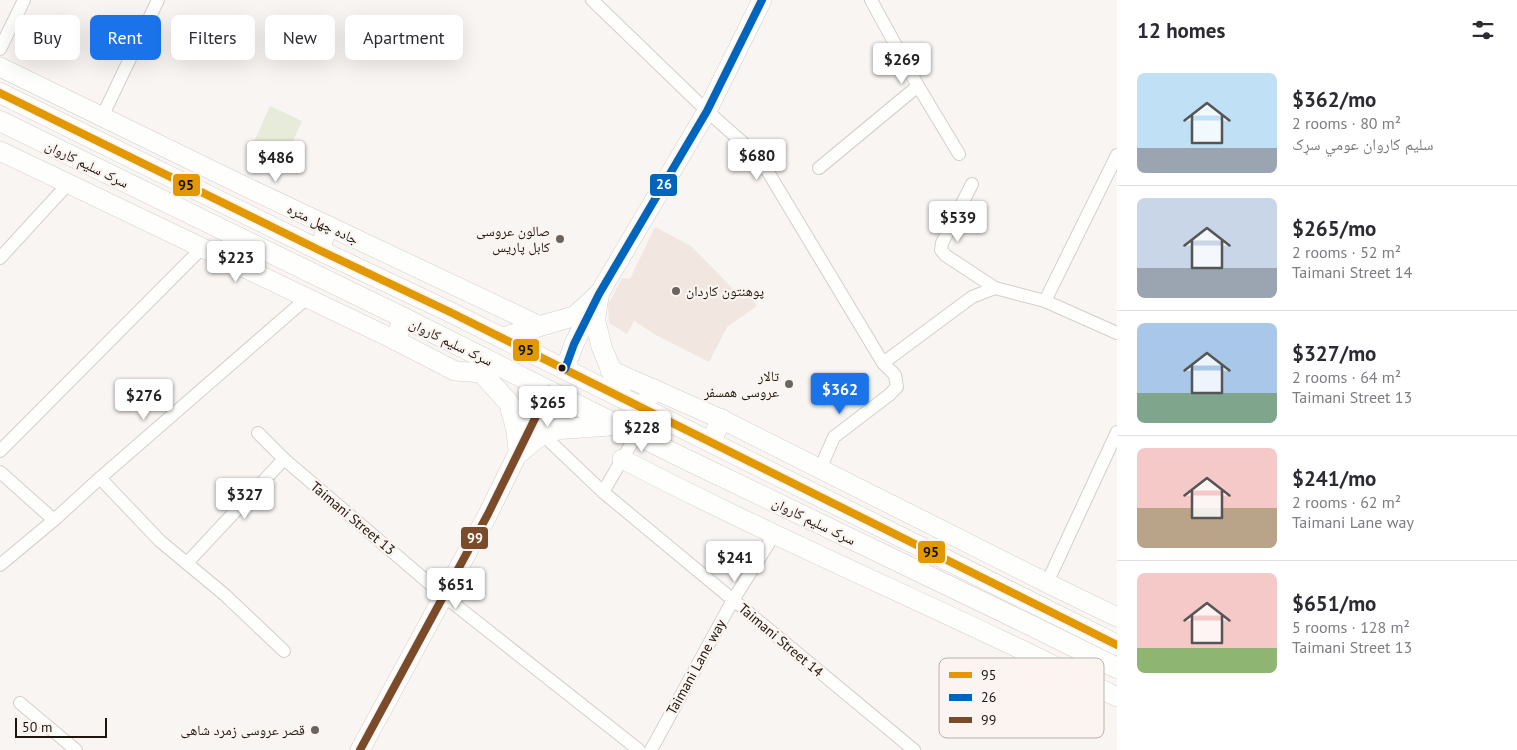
<!DOCTYPE html>
<html lang="en">
<head>
<meta charset="utf-8">
<style>
	:root { --surface:#fff; --page:#f7f7f7; --text:#2b2b33; --muted:#7c7c81; --line:#e1e1e2; --accent:#1a73e8 }
	body { margin:0; font-family:"PT Sans","Noto Naskh Arabic",sans-serif; background:var(--page); color:var(--text); height:100vh; display:flex; flex-direction:column; font-size:19px; white-space:nowrap }
	* { box-sizing:border-box; margin:0 }
	p { font-size:16px; color:var(--muted) }
	.icon { flex:none; width:28px; height:28px; fill:none; stroke:currentColor; stroke-width:2; stroke-linecap:round; stroke-linejoin:round }
	.map { position:relative; flex:1; overflow:hidden }
	.sheet { display:flex; flex-direction:column; background:var(--surface); width:400px }
	.sheet>* { flex:none }
	.top-card { position:absolute; left:15px; top:15px; width:475px; height:45px; display:flex; gap:10px }
	.scale { position:absolute; left:15px; bottom:12px; width:92px; box-sizing:border-box; padding-left:5px; border:2px solid #1f150d; border-top:0; font-size:14px; line-height:18px; white-space:nowrap; color:#1f150d; -webkit-text-stroke:4px #fbf4f0; paint-order:stroke }
	.price { position:absolute; translate:-50% -42px; padding:0 11px; border-radius:5px; background:#fff; color:#222; font-size:16px; line-height:32px; filter:drop-shadow(0 1px 2px #0008) }
	.price::after { content:''; position:absolute; left:50%; top:30px; width:15px; height:11px; margin-left:-8px; background:inherit; clip-path:polygon(0 0,100% 0,50% 100%) }
	.price.selected { background:var(--accent); color:#fff }
	ul { padding:0; list-style:none }
	li { display:flex; align-items:center; gap:15px; height:125px; padding:0 20px }
	li+li { border-top:1px solid var(--line) }
	li span { display:grid; place-items:center; flex:none; width:140px; height:100px; border-radius:8px; color:#555 }
	li>.icon { margin-inline-start:auto }
	span .icon { width:60px; height:60px; fill:#fffc; stroke-width:1 }
	li b { font-size:21px }
	h2 { display:flex; justify-content:space-between; align-items:center; height:60px; padding:0 20px; font-size:21px }
	.tag { padding:0 18px; border-radius:8px; background:var(--surface); box-shadow:0 5px 20px #0002; font-size:18px; line-height:45px }
	.tag.selected { background:var(--accent); color:#fff }
	main { display:flex; flex:1; min-height:0 }
	.map>svg:first-child { display:block }
	.built { fill:#f1e7e0 }
	.green { fill:#e7ebd9 }
	.lines { fill:none; stroke-linecap:round; stroke-linejoin:round }
	.street-casing { stroke:#d5cfca; stroke-width:14 }
	.secondary-casing { stroke:#d5cfca; stroke-width:20 }
	.primary-casing { stroke:#d5cfca; stroke-width:21 }
	.street { stroke:#fefefd; stroke-width:12 }
	.secondary { stroke:#fefefd; stroke-width:19 }
	.primary { stroke:#fefefd; stroke-width:20 }
	.bus-1-casing { stroke:#fbf4f0; stroke-width:11 }
	.bus-2-casing { stroke:#fbf4f0; stroke-width:11 }
	.bus-3-casing { stroke:#fbf4f0; stroke-width:11 }
	.bus-1 { stroke:#e19801; stroke-width:8 }
	.bus-2 { stroke:#0065bd; stroke-width:8 }
	.bus-3 { stroke:#7a4b2a; stroke-width:8 }
	.poi-dot { fill:#6b635e; stroke:#fbf4f0; stroke-width:2 }
	.bus-dot { fill:#1f150d; stroke:#fbf4f0; stroke-width:2 }
	.labels { text-anchor:middle; stroke-width:4.5; stroke-linejoin:round; paint-order:stroke }
	.street-label { font-size:14px; fill:#1f150d; stroke:#fbf4f0 }
	.poi-label { font-size:14px; fill:#1f150d; stroke:#fbf4f0; text-anchor:end }
	.key { fill:#fbf4f0; stroke:#b9b1ac; stroke-width:1 }
	.key-label { font-size:14px; fill:#1f150d }
	.line-badge { stroke:#fbf4f0; stroke-width:2 }
	.badge-label { font-size:14px; text-anchor:middle; font-weight:bold; fill:#fff }
	.pale-badge-label { font-size:14px; text-anchor:middle; font-weight:bold; fill:#111 }
</style>
</head>
<body>
<main>
<div class="map">
<svg width="1117" height="750" viewBox="0 0 1117 750">
	<rect width="100%" height="100%" fill="#f8f5f3"/>
	<!-- built -->
	<path class="built" d="M655 227 691 246 743 299 750 297 757 306 727 327 709 362 656 335 634 321 627 334 609 323 608 305 622 278 630 279Z"/>
	<!-- green -->
	<path class="green" d="M270 106 302 121 286 156 254 142Z"/>
	<g class="lines">
		<defs>
			<g id="street">
				<path d="M592 0 707 111 759 157 883 363 895 375 897 387 889 395 834 437 820 469"/>
				<path d="M871 0 918 86 959 154"/>
				<path d="M0 49 24 0"/>
				<path d="M102 117 158 0"/>
				<path d="M819 168 918 86"/>
				<path d="M972 184 942 243 941 250 945 255 995 288"/>
				<path d="M0 258 68 184"/>
				<path d="M1045 301 1117 155"/>
				<path d="M883 363 972 297 995 288 1045 301 1117 333"/>
				<path d="M258 433 284 459 444 596 639 750"/>
				<path d="M542 434 603 492 914 750"/>
				<path d="M0 451 202 248"/>
				<path d="M0 472 54 520"/>
				<path d="M100 478 160 541 225 595 284 651"/>
				<path d="M603 492 637 434"/>
				<path d="M187 563 284 459"/>
				<path d="M0 565 54 520 100 478 307 298"/>
				<path d="M1047 583 1117 432"/>
				<path d="M20 703 76 750"/>
				<path d="M651 750 733 600 774 535"/>
			</g>
			<g id="secondary">
				<path d="M0 67 242 185 540 326"/>
				<path d="M0 151 395 340 455 371 482 373"/>
				<path d="M565 369 574 344 599 294 707 111 762 0"/>
				<path d="M610 370 721 419 1047 583 1117 617"/>
				<path d="M622 459C747 524 874 580 1001 640 1040 658 1078 678 1117 697"/>
				<path d="M360 750 488 514 549 390"/>
			</g>
			<g id="primary">
				<path d="M0 93 319 250 450 312 1117 645"/>
				<path d="M0 121 404 318 677 455 1032 626 1117 668"/>
				<path d="M319 250 328 226"/>
				<path d="M599 294 595 320 602 348 623 398"/>
				<path d="M502 338 540 326 575 316 599 294"/>
				<path d="M395 340 404 318"/>
				<path d="M484 358 482 373 509 403 516 428 519 453"/>
				<path d="M643 408 653 389"/>
				<path d="M711 442 721 419"/>
				<path d="M519 453 542 434 560 429 617 425"/>
			</g>
		</defs>
		<!-- street casing -->
		<use href="#street" class="street-casing"/>
		<!-- secondary casing -->
		<use href="#secondary" class="secondary-casing"/>
		<!-- primary casing -->
		<use href="#primary" class="primary-casing"/>
		<!-- street -->
		<use href="#street" class="street"/>
		<!-- secondary -->
		<use href="#secondary" class="secondary"/>
		<!-- primary -->
		<use href="#primary" class="primary"/>
		<defs>
			<path id="bus-1" d="M0 93 319 250 450 312 1117 645"/>
			<path id="bus-2" d="M565 369 574 344 599 294 707 111 762 0"/>
			<path id="bus-3" d="M360 750 488 514 549 390"/>
		</defs>
		<!-- bus-1 casing -->
		<use href="#bus-1" class="bus-1-casing"/>
		<!-- bus-2 casing -->
		<use href="#bus-2" class="bus-2-casing"/>
		<!-- bus-3 casing -->
		<use href="#bus-3" class="bus-3-casing"/>
		<!-- bus-1 -->
		<use href="#bus-1" class="bus-1"/>
		<!-- bus-2 -->
		<use href="#bus-2" class="bus-2"/>
		<!-- bus-3 -->
		<use href="#bus-3" class="bus-3"/>
	</g>
	<!-- markers -->
	<g class="poi-dot">
		<circle cx="560" cy="239" r="5"/>
		<circle cx="676" cy="291" r="5"/>
		<circle cx="789" cy="384" r="5"/>
		<circle cx="315" cy="730" r="5"/>
	</g>
	<circle class="bus-dot" cx="562" cy="368" r="4.5"/>
	<g class="labels">
		<!-- street labels -->
		<g class="street-label">
			<text transform="translate(87 164) rotate(26)" y="5">سرک سلیم کاروان</text>
			<text transform="translate(323 224) rotate(25)" y="5">جاده چهل متره</text>
			<text transform="translate(451 342) rotate(26)" y="5">سرک سلیم کاروان</text>
			<text transform="translate(353 518) rotate(40)" y="5">Taimani Street 13</text>
			<text transform="translate(814 521) rotate(26)" y="5">سرک سلیم کاروان</text>
			<text transform="translate(781 640) rotate(40)" y="5">Taimani Street 14</text>
			<text transform="translate(696 667) rotate(-61)" y="5">Taimani Lane way</text>
		</g>
		<!-- poi labels -->
		<g class="poi-label">
			<text x="550" y="236">صالون عروسی<tspan x="550" dy="16">کابل پاریس</tspan></text>
			<text x="686" y="296" text-anchor="start">پوهنتون کاردان</text>
			<text x="779" y="381">تالار<tspan x="779" dy="16">عروسی همسفر</tspan></text>
			<text x="305" y="735">قصر عروسی زمرد شاهی</text>
		</g>
	</g>
	<!-- legend -->
	<rect x="939" y="658" width="165" height="80" rx="8" class="key"/>
	<rect x="949" y="672" width="23" height="6" fill="#e19801"/>
	<rect x="949" y="694" width="23" height="7" fill="#0065bd"/>
	<rect x="949" y="717" width="23" height="6" fill="#7a4b2a"/>
	<g class="key-label">
		<text x="981" y="680">95</text>
		<text x="981" y="702">26</text>
		<text x="981" y="725">99</text>
	</g>
	<g class="line-badge">
		<rect x="649" y="173" width="29" height="24" rx="5" fill="#0065bd"/>
		<rect x="172" y="173" width="29" height="24" rx="5" fill="#e19801"/>
		<rect x="512" y="338" width="28" height="24" rx="5" fill="#e19801"/>
		<rect x="460" y="526" width="29" height="24" rx="5" fill="#7a4b2a"/>
		<rect x="917" y="540" width="29" height="24" rx="5" fill="#e19801"/>
	</g>
	<g class="badge-label">
		<text x="664" y="189">26</text>
		<text x="475" y="543">99</text>
	</g>
	<g class="pale-badge-label">
		<text x="186" y="190">95</text>
		<text x="526" y="355">95</text>
		<text x="931" y="557">95</text>
	</g>
</svg>
<div class="scale">50 m</div>
<b class="price" style="left:902px;top:85px">$269</b>
<b class="price" style="left:757px;top:181px">$680</b>
<b class="price" style="left:276px;top:183px">$486</b>
<b class="price" style="left:958px;top:243px">$539</b>
<b class="price" style="left:236px;top:283px">$223</b>
<b class="price selected" style="left:840px;top:415px">$362</b>
<b class="price" style="left:144px;top:421px">$276</b>
<b class="price" style="left:548px;top:428px">$265</b>
<b class="price" style="left:642px;top:453px">$228</b>
<b class="price" style="left:245px;top:520px">$327</b>
<b class="price" style="left:735px;top:583px">$241</b>
<b class="price" style="left:456px;top:610px">$651</b>
<div class="top-card">
<a class="tag">Buy</a>
<a class="tag selected">Rent</a>
<a class="tag">Filters</a>
<a class="tag">New</a>
<a class="tag">Apartment</a>
</div>
</div>
<section class="sheet">
<h2>12 homes<svg class="icon" aria-label="filters" viewBox="0 0 24 24"><path d="M4 7h16M4 17h16"/><circle cx="9" cy="7" r="2"/><circle cx="15" cy="17" r="2"/></svg></h2>
<ul>
<li><span style="background:linear-gradient(#bfe0f5 75%,#9aa5b1 0)"><svg class="icon" aria-label="home" viewBox="0 0 24 24"><path d="M3 11l9-7 9 7M6 9v11h12V9"/></svg></span><div><b>$362/mo</b><p>2 rooms · 80 m²</p><p>سلیم کاروان عومي سړک</p></div></li>
<li><span style="background:linear-gradient(#c9d6e8 70%,#9aa5b1 0)"><svg class="icon" aria-label="home" viewBox="0 0 24 24"><path d="M3 11l9-7 9 7M6 9v11h12V9"/></svg></span><div><b>$265/mo</b><p>2 rooms · 52 m²</p><p>Taimani Street 14</p></div></li>
<li><span style="background:linear-gradient(#a9c7e8 70%,#7fa58c 0)"><svg class="icon" aria-label="home" viewBox="0 0 24 24"><path d="M3 11l9-7 9 7M6 9v11h12V9"/></svg></span><div><b>$327/mo</b><p>2 rooms · 64 m²</p><p>Taimani Street 13</p></div></li>
<li><span style="background:linear-gradient(#f6c9c9 60%,#b9a48a 0)"><svg class="icon" aria-label="home" viewBox="0 0 24 24"><path d="M3 11l9-7 9 7M6 9v11h12V9"/></svg></span><div><b>$241/mo</b><p>2 rooms · 62 m²</p><p>Taimani Lane way</p></div></li>
<li><span style="background:linear-gradient(#f6c9c9 75%,#8fb573 0)"><svg class="icon" aria-label="home" viewBox="0 0 24 24"><path d="M3 11l9-7 9 7M6 9v11h12V9"/></svg></span><div><b>$651/mo</b><p>5 rooms · 128 m²</p><p>Taimani Street 13</p></div></li>
</ul>
</section>
</main>
</body>
</html>
